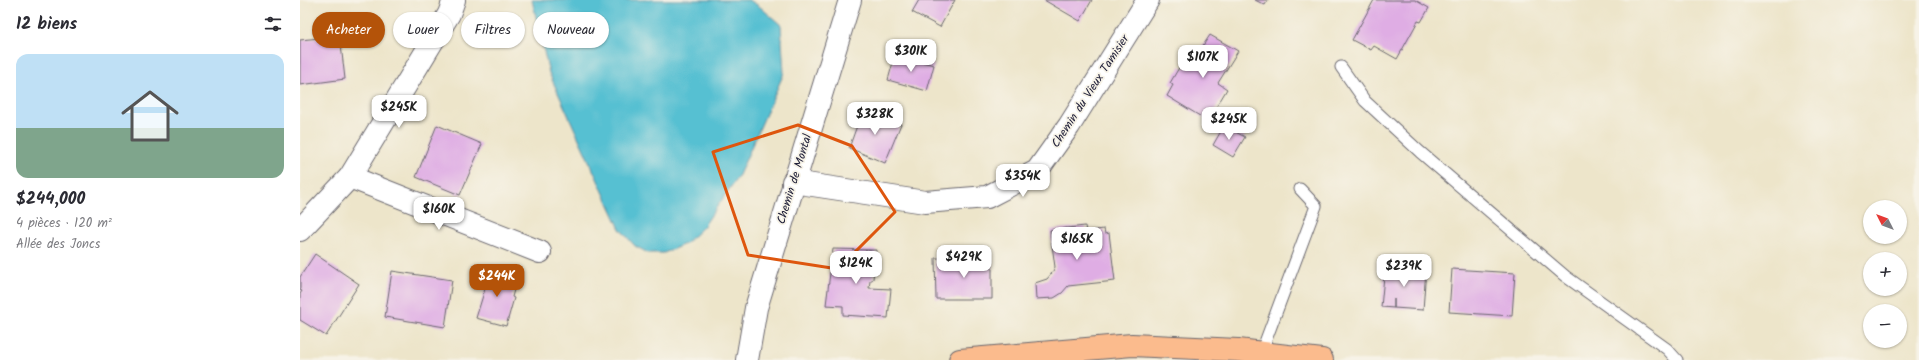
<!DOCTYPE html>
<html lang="fr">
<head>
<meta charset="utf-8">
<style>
	:root { --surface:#fff; --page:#f7f7f7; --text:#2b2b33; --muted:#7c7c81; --line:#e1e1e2; --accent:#b45309 }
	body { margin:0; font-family:Kalam,sans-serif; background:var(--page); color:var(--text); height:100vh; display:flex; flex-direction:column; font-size:15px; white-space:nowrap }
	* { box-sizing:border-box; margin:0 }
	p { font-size:13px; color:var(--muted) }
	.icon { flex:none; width:22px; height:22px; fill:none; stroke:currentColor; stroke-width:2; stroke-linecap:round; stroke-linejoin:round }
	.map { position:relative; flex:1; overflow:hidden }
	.drawer { display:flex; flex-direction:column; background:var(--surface); width:300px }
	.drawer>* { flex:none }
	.guide { position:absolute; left:12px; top:12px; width:380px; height:36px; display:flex; gap:8px }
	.needle { width:26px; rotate:312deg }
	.controls { position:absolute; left:1563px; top:200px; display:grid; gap:8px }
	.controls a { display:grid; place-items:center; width:44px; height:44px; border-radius:50%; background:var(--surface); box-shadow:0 1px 3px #0004; font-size:20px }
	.price { position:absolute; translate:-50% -34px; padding:0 9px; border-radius:8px; background:#fff; color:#222; font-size:13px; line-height:26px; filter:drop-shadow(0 1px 2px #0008) }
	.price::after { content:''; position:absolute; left:50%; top:24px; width:12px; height:9px; margin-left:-6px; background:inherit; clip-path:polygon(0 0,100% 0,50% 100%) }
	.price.selected { background:var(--accent); color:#fff }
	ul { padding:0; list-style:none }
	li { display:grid; align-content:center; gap:8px; height:212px; padding:0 16px }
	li+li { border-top:1px solid var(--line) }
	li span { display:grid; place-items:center; height:124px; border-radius:12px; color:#555 }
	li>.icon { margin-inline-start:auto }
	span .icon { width:72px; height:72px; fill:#fffc; stroke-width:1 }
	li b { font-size:17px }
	h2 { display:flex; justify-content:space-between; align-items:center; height:48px; padding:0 16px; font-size:17px }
	.pill { padding:0 14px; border-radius:18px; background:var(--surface); box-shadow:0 1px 3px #0004; font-size:14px; line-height:36px }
	.pill.selected { background:var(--accent); color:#fff }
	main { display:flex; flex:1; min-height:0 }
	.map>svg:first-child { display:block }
	.water { fill:#56c0d2; stroke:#3c7186 }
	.building { fill:#dfade4 }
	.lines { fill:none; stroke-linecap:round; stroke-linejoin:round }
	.lane-casing { stroke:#69666d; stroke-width:13 }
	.street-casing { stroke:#69666d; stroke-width:24 }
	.primary-casing { stroke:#69666d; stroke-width:24 }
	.lane { stroke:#fff; stroke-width:11 }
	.street { stroke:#fff; stroke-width:22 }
	.primary { stroke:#fbbb8d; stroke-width:22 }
	.marked { fill:none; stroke:#de560e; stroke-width:3; stroke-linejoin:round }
	.labels { text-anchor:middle; stroke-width:3.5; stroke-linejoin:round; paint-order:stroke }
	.street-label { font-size:12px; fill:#22223b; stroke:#f7f3e8 }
</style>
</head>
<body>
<main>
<section class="drawer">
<h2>12 biens<svg class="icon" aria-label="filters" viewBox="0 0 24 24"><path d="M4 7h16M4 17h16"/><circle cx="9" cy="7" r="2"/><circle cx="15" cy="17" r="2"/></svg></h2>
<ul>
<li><span style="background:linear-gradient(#bfe0f5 60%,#7fa58c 0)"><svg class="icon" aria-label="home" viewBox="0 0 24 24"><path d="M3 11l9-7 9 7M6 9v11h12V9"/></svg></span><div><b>$244,000</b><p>4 pièces · 120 m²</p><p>Allée des Joncs</p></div></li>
</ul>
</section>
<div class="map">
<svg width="1619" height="360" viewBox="0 0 1619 360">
	<rect width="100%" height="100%" fill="#f7f3e8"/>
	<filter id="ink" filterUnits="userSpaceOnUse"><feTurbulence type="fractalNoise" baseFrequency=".025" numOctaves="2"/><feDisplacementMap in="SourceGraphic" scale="8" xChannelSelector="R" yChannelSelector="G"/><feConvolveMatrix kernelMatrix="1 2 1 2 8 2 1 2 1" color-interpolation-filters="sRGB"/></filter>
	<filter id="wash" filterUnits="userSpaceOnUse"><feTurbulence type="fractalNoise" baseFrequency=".012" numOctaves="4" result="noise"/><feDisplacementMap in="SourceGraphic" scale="16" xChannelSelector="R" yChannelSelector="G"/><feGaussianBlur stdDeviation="0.9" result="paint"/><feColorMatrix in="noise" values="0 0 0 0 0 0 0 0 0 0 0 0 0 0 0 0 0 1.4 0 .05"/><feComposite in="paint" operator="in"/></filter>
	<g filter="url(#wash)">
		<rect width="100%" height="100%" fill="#ede5ca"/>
		<!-- water -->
		<path class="water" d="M232 0H449L459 6 481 25 484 73 439 175 403 227 385 244 364 253H348L335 246 320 229 249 73Z"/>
		<g id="blocks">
			<!-- building -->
			<g class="building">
				<path d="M619 0H655L640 27 612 12Z"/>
				<path d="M744 0H792L780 21Z"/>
				<path d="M955 0H968L965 5Z"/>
				<path d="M1074 0H1115L1129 8 1121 22 1118 21 1097 59 1074 46 1071 50 1052 40Z"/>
				<path d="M910 35 938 51 918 83 927 89 908 121 867 96 873 85 870 83 880 66 884 69 889 61 898 66 902 59 896 56Z"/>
				<path d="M40 36 45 79 0 85V40Z"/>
				<path d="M595 55 634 65 627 91 588 80Z"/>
				<path d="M563 109 601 124 585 163 549 148Z"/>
				<path d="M137 125 182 144 160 195 116 177Z"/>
				<path d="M924 126 945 137 933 157 913 145Z"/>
				<path d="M785 226 786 231 804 229 805 234 809 233 815 281 768 286 762 293 754 298 736 299 735 283 747 279 752 273 755 267 750 230Z"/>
				<path d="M533 249 576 250 573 279 570 281 569 288 591 289 588 318 543 315V306L526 305Z"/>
				<path d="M15 254 59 284 26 336 0 320V294L2 291 0 290V277Z"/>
				<path d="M635 258 692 259V299H636Z"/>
				<path d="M1085 266 1126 269 1123 310 1094 308V299V308L1081 307Z"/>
				<path d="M1152 269 1215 273 1212 316 1149 312Z"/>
				<path d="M92 271 152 280 145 327 85 317Z"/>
				<path d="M186 271 217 279 212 297 214 298 206 326 176 318 185 289 181 288Z"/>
			</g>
		</g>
	</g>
	<g filter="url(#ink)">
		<use href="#blocks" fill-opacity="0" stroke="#69666d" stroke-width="1"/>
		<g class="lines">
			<defs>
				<g id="lane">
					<path d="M1041 67 1065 101 1120 152 1265 276 1367 349 1377 360"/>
					<path d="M961 353 1016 206 1000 189"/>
				</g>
				<g id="street">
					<path d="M50 177 240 252"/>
					<path d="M493 182 625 202 687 197 737 171 769 126 848 0"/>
					<path d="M0 230 50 177 149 14 154 0"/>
					<path d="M447 360 456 308 550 0"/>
				</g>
				<path id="primary" d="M660 360 832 345 938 350 1022 360"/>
			</defs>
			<!-- lane casing -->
			<use href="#lane" class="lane-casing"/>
			<!-- street casing -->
			<use href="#street" class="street-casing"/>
			<!-- primary casing -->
			<use href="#primary" class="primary-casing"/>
			<!-- lane -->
			<use href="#lane" class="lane"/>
			<!-- street -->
			<use href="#street" class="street"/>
			<!-- primary -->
			<use href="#primary" class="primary"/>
		</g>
	</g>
	<!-- marked area -->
	<path class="marked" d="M498 125 552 146 595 212 538 269 448 255 413 152Z"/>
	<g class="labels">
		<!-- street labels -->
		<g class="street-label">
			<text transform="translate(790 91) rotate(-57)" y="4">Chemin du Vieux Tamisier</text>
			<text transform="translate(494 179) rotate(-73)" y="4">Chemin de Montal</text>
		</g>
	</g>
</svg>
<div class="controls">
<a><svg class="needle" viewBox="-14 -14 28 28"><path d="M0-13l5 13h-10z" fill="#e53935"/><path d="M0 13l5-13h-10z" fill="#7c7c81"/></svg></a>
<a>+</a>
<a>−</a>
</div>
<b class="price" style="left:611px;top:73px">$301K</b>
<b class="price" style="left:903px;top:79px">$107K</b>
<b class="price" style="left:99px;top:129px">$245K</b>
<b class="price" style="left:575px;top:136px">$328K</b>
<b class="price" style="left:929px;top:141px">$245K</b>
<b class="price" style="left:723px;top:198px">$354K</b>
<b class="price" style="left:139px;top:231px">$160K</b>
<b class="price" style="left:777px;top:261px">$165K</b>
<b class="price" style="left:664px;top:279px">$429K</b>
<b class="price" style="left:556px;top:285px">$124K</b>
<b class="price" style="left:1104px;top:288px">$239K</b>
<b class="price selected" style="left:197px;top:298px">$244K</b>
<div class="guide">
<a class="pill selected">Acheter</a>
<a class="pill">Louer</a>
<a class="pill">Filtres</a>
<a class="pill">Nouveau</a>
</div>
</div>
</main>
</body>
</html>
